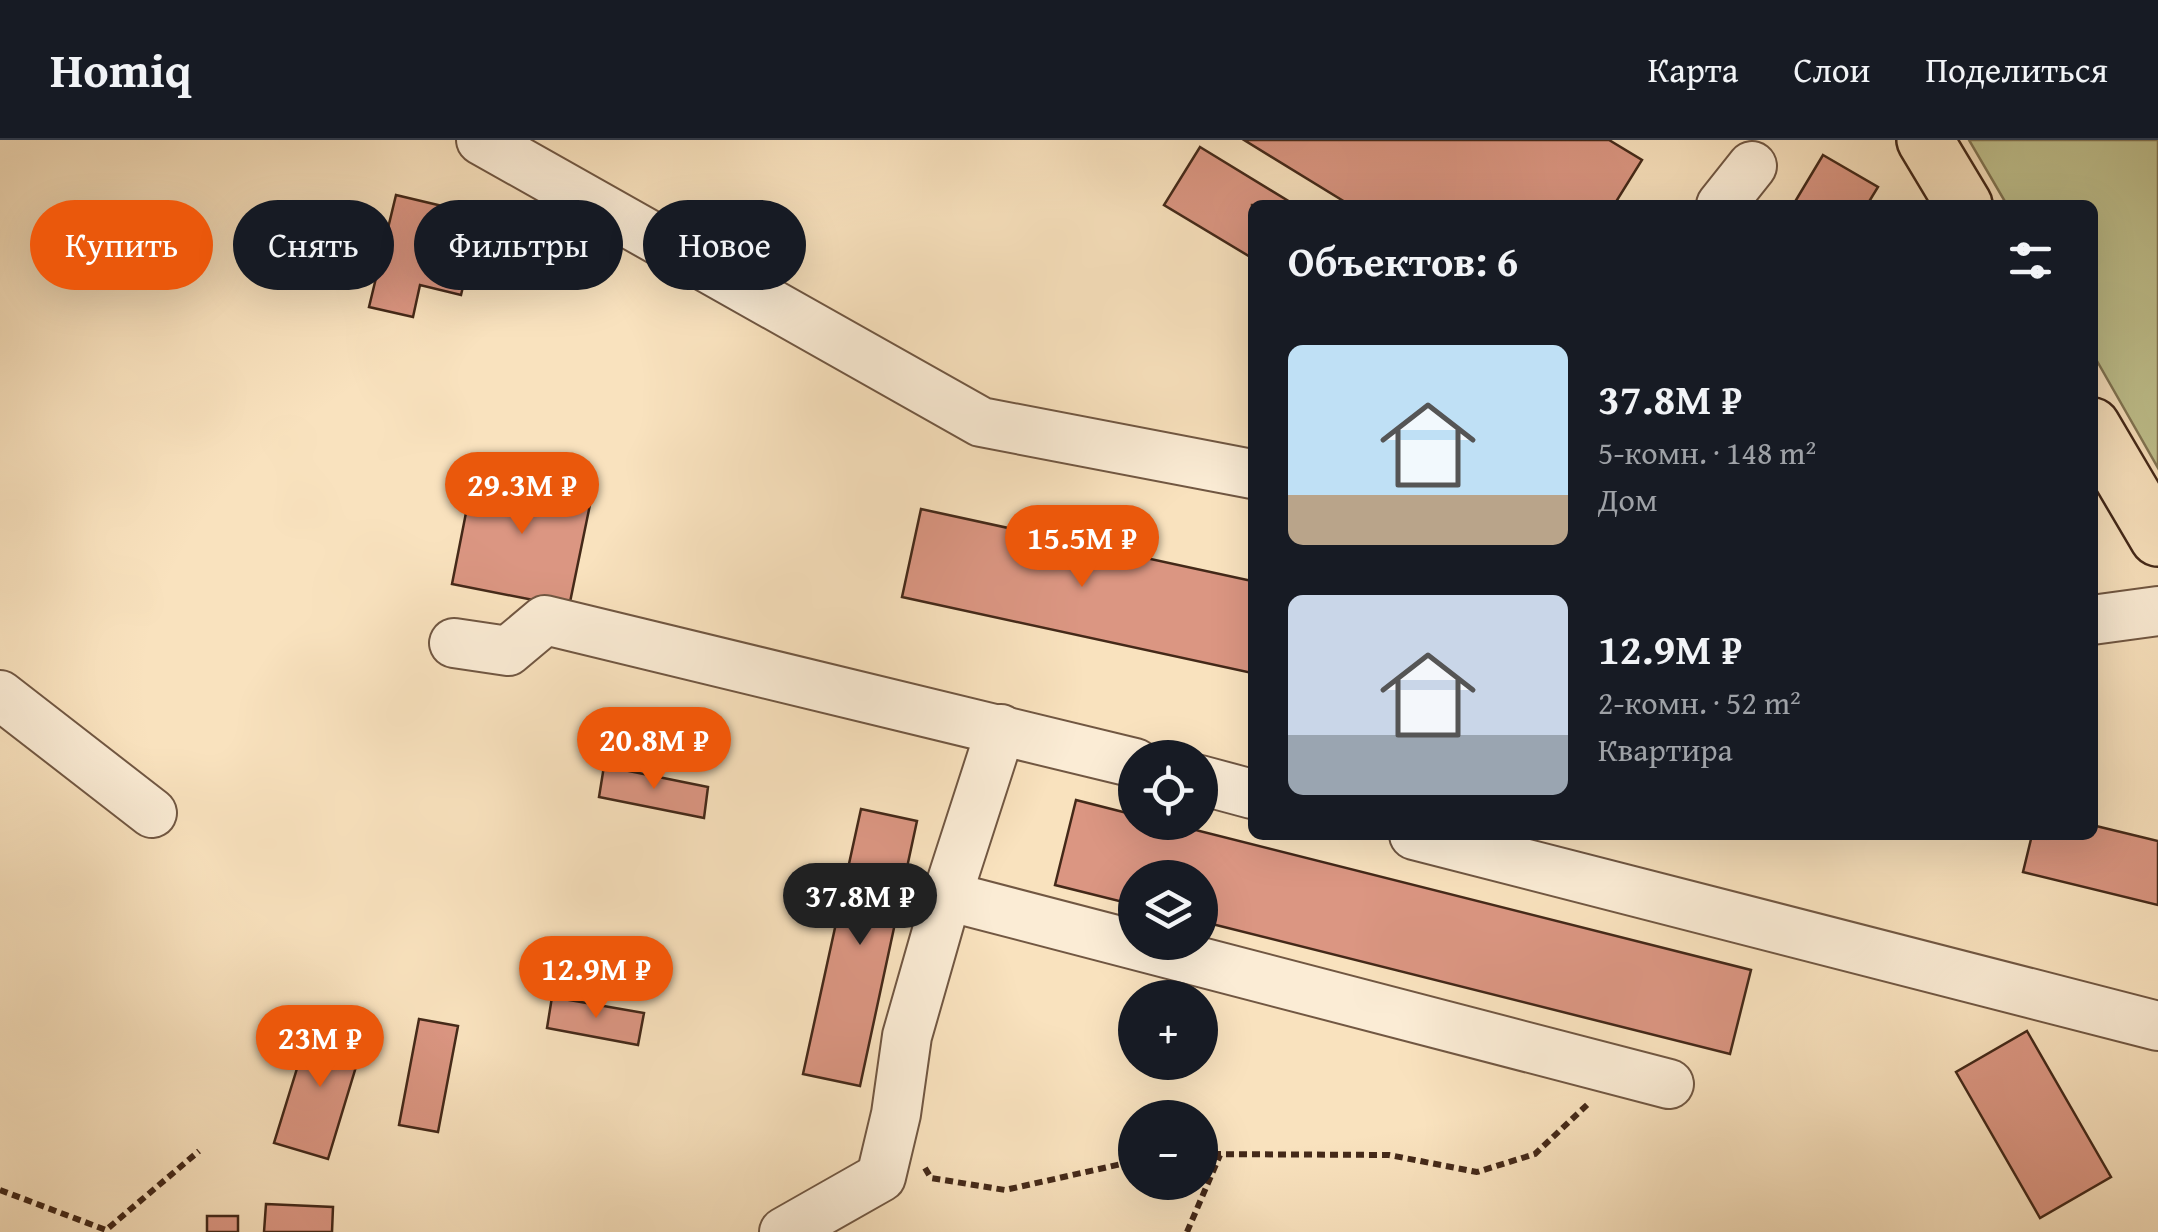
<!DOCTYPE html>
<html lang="ru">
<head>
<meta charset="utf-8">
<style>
	:root { --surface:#171b24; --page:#20242c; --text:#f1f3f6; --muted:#9ea1a6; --line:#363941; --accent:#ea580c }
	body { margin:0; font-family:"Gentium Book Plus",serif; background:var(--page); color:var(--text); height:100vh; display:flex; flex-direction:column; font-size:38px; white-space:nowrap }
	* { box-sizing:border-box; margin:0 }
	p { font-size:32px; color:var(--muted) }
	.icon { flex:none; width:55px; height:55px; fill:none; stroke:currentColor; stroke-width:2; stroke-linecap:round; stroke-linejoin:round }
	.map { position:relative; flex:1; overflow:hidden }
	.drawer { position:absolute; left:1248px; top:60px; width:850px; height:640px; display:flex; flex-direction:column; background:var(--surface); border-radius:15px; box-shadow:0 10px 40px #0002 }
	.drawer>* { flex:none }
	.top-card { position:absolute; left:30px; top:60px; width:950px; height:90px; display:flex; gap:20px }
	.tools { position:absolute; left:1118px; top:600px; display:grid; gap:20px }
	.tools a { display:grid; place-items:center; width:100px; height:100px; border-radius:50%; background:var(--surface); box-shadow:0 10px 40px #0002; font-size:50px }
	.price { position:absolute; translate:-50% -85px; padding:0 22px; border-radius:35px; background:var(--accent); color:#fff; font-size:32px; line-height:65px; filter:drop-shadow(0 2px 5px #0008) }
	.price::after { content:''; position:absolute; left:50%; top:60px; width:30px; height:22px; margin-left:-15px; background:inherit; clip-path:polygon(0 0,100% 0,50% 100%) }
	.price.on { background:#222; color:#fff }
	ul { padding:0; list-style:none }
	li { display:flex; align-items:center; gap:30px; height:250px; padding:0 40px }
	li span { display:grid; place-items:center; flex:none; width:280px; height:200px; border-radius:15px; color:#555 }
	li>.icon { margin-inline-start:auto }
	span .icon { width:120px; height:120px; fill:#fffc; stroke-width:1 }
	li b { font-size:42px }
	h2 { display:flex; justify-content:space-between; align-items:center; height:120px; padding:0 40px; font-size:42px }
	.tag { padding:0 35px; border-radius:45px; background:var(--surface); box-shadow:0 10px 40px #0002; font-size:35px; line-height:90px }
	.tag.on { background:var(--accent); color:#fff }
	header { display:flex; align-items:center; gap:60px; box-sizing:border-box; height:140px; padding:0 50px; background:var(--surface); border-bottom:2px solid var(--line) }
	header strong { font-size:48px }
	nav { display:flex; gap:55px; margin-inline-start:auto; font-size:35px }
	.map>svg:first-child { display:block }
	.green { fill:#c0c28f; stroke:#827654; stroke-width:2.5 }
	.building { fill:#db9682; stroke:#442919; stroke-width:2.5 }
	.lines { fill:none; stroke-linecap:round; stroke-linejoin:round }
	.minor-casing { stroke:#715742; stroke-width:52 }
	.major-casing { stroke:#442919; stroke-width:60 }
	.path { stroke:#442919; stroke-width:6; stroke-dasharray:8 5; stroke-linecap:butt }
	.minor { stroke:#fbecd5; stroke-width:48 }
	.major { stroke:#f9e2be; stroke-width:55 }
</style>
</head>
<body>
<header>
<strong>Homiq</strong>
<nav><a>Карта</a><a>Слои</a><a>Поделиться</a></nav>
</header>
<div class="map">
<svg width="2158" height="1092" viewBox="0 0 2158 1092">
	<rect width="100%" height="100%" fill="#f9e2be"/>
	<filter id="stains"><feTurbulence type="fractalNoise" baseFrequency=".002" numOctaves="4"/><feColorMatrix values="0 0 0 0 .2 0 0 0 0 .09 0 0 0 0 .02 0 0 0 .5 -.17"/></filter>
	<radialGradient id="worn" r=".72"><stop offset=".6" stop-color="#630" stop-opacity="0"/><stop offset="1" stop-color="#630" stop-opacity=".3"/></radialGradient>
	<!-- green -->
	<path class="green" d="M1969 0H2158V328L2093 214 2092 65H2007Z"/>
	<!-- building -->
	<g class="building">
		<path d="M1244 0H1609L1642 20 1614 65H1350Z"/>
		<path d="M1200 7 1295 65H1252V118L1164 65Z"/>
		<path d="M1823 15 1878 47 1867 65H1793Z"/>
		<path d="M396 55 480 75 461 155 420 145 413 177 369 167Z"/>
		<path d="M475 327 593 350 569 467 452 444Z"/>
		<path d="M921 369 1252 441V533L902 457Z"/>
		<path d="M604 626 708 647 704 678 599 657Z"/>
		<path d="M1076 660 1135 675V682H1164L1751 830 1730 914 1200 781V738H1135V765L1055 745Z"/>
		<path d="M861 669 917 681 860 946 803 934Z"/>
		<path d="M2092 685 2158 701V765L2023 732 2032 695H2092Z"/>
		<path d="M552 857 644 873 638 905 547 888Z"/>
		<path d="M419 879 458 886 438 992 399 985Z"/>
		<path d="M312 880 365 897 328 1019 274 1003Z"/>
		<path d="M2027 891 2111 1037 2040 1078 1956 932Z"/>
		<path d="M266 1064 333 1067 332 1092H264Z"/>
		<rect x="207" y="1076" width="31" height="16"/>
	</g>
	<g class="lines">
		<defs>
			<g id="minor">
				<path d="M481 0 981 282 1252 334"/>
				<path d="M1721 65 1752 26"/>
				<path d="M2092 480 2158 471"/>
				<path d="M454 503 508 511 545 480 1135 623"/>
				<path d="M0 555 152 673"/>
				<path d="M1001 589 947 756 1669 944"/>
				<path d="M1200 640 1252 654"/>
				<path d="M1414 695 2158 886"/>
				<path d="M784 1092 881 1037 896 974 907 896 947 756"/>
			</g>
			<g id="major">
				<path d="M1925 0 1964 65"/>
				<path d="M2092 286 2158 398"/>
			</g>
		</defs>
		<!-- minor casing -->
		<use href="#minor" class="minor-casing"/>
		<!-- major casing -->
		<use href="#major" class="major-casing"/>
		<!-- path -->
		<g class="path">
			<path d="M1200 1014 1389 1015 1477 1032 1535 1014 1589 963"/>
			<path d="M925 1028 931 1038 1005 1050 1135 1021"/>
			<path d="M0 1050 106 1090 199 1011"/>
			<path d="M1187 1092 1220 1015"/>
		</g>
		<!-- minor -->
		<use href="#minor" class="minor"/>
		<!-- major -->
		<use href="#major" class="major"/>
	</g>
	<rect width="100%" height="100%" filter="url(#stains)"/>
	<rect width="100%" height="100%" fill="url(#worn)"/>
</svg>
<div class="tools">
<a><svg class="icon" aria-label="locate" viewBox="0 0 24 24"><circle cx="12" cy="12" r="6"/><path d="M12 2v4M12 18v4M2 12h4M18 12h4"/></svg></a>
<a><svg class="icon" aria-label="layers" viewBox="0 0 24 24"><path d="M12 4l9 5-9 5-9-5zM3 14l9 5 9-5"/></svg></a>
<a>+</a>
<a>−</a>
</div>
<b class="price" style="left:522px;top:397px">29.3M ₽</b>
<b class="price" style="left:1082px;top:450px">15.5M ₽</b>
<b class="price" style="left:654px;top:652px">20.8M ₽</b>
<b class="price on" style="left:860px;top:808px">37.8M ₽</b>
<b class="price" style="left:596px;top:881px">12.9M ₽</b>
<b class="price" style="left:320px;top:950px">23M ₽</b>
<div class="top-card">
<a class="tag on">Купить</a>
<a class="tag">Снять</a>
<a class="tag">Фильтры</a>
<a class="tag">Новое</a>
</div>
<section class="drawer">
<h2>Объектов: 6<svg class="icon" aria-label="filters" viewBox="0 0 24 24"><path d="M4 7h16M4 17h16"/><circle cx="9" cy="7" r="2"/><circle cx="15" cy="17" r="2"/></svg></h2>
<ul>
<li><span style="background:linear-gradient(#bfe0f5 75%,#b9a48a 0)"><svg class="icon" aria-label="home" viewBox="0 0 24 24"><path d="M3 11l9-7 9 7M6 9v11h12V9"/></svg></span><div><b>37.8M ₽</b><p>5-комн. · 148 m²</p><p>Дом</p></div></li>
<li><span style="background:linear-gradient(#c9d6e8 70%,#9aa5b1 0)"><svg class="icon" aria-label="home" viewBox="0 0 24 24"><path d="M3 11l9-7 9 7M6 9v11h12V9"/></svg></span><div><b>12.9M ₽</b><p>2-комн. · 52 m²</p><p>Квартира</p></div></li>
</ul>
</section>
</div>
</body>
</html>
